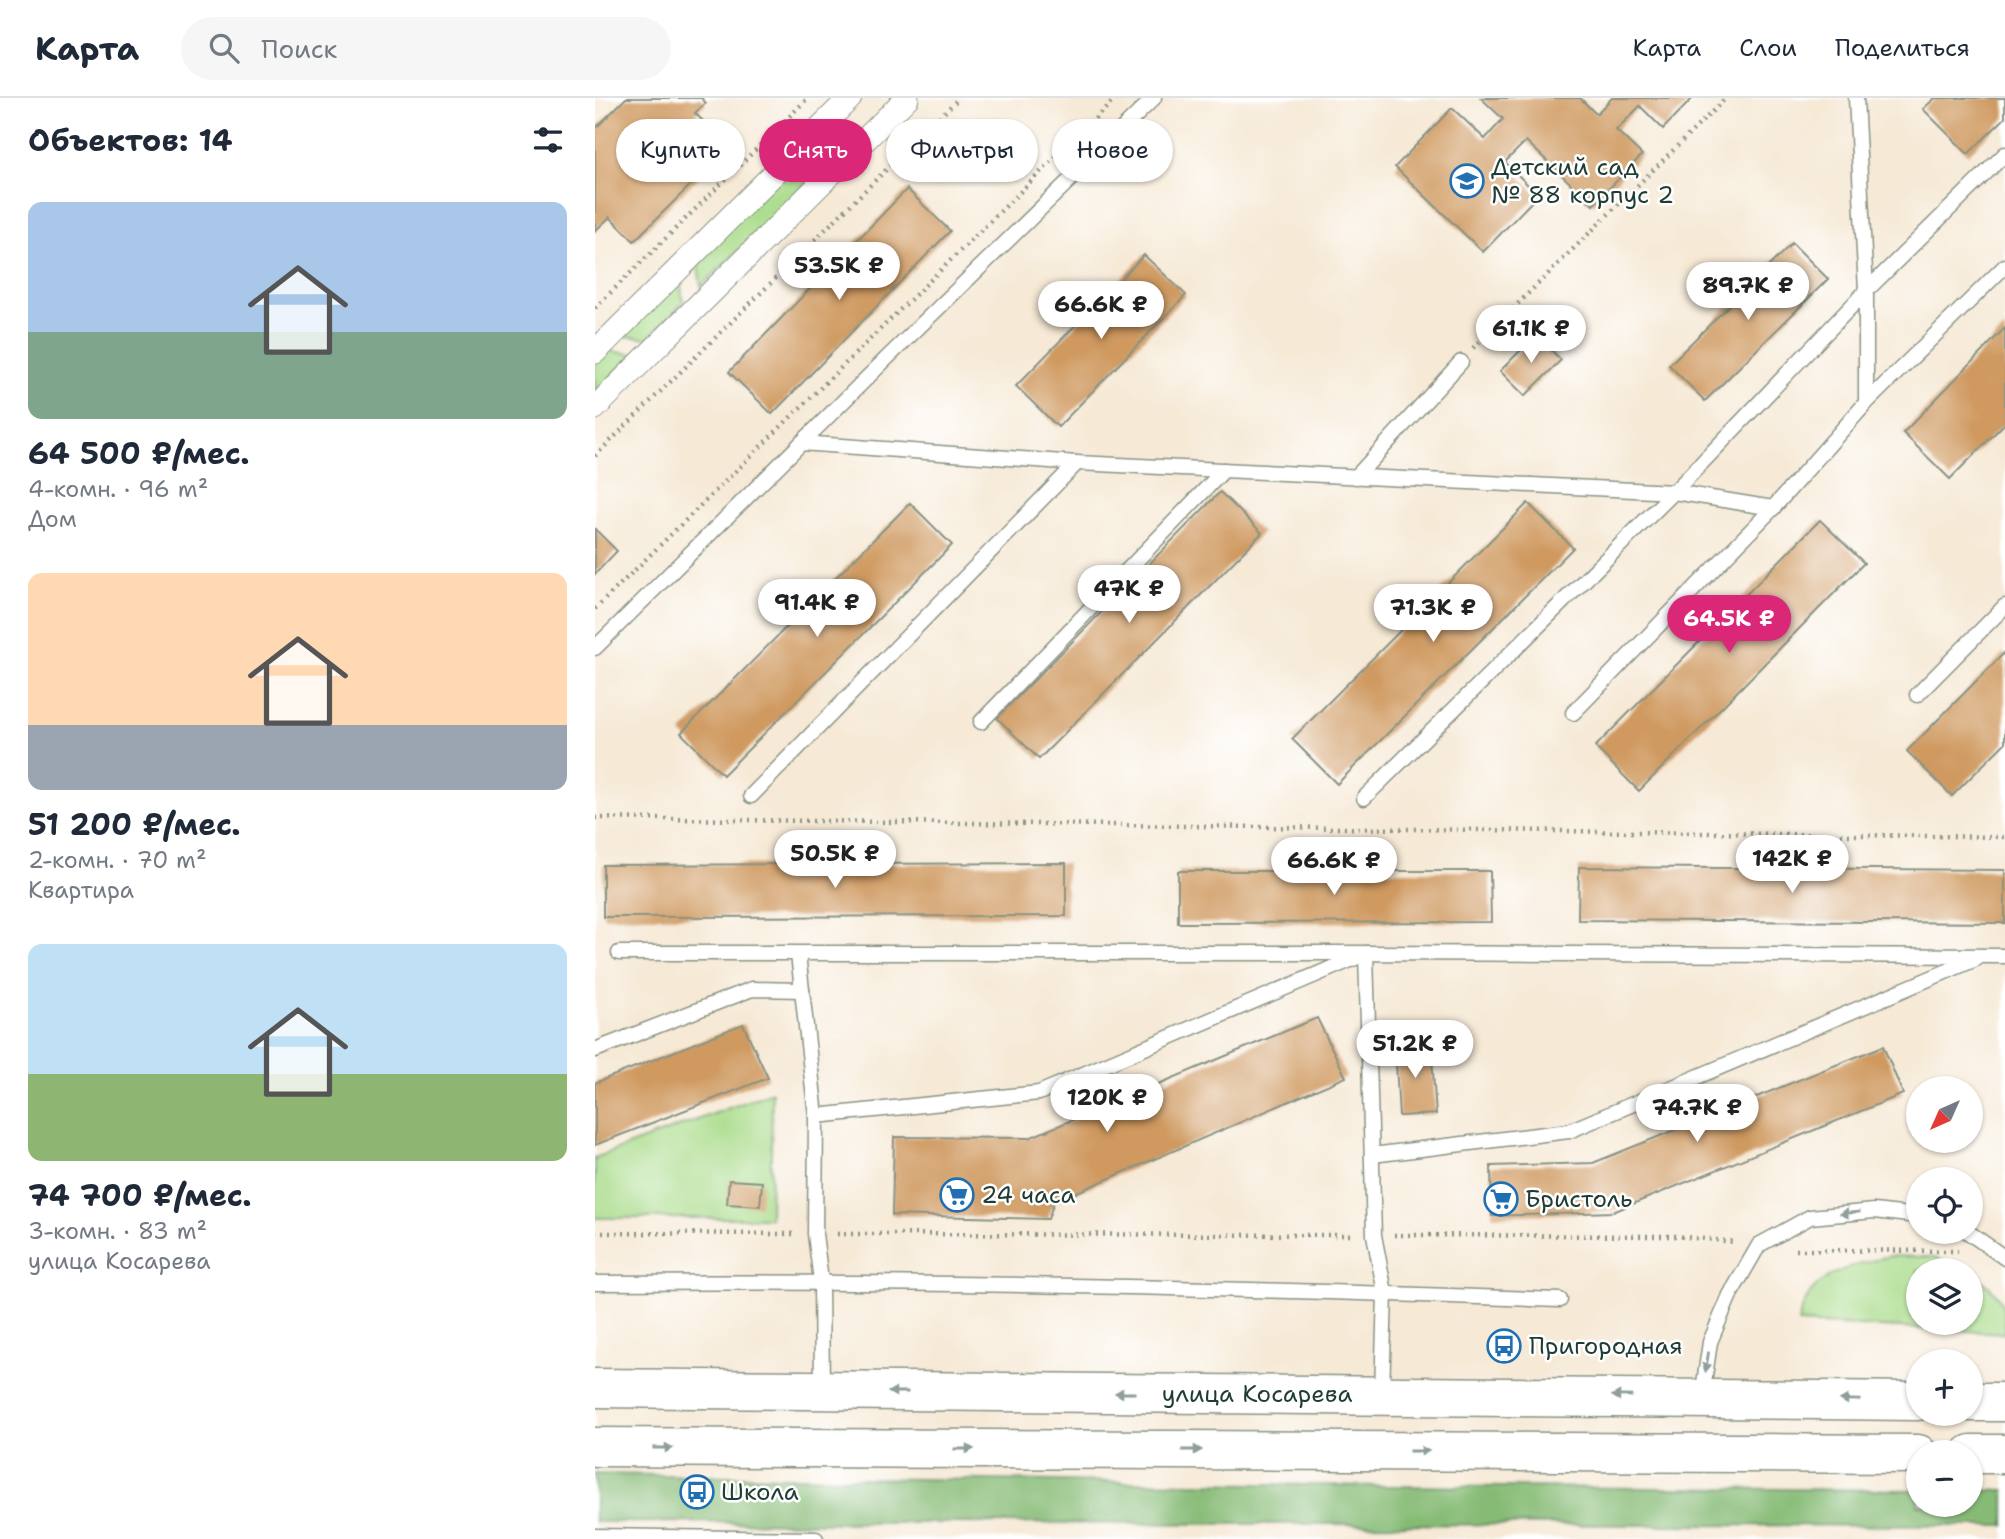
<!DOCTYPE html>
<html lang="ru">
<head>
<meta charset="utf-8">
<style>
	:root { --surface:#fff; --page:#f6f6f7; --text:#1f2937; --muted:#747a83; --line:#e0e1e3; --accent:#db2777 }
	body { margin:0; font-family:"Shantell Sans",sans-serif; background:var(--page); color:var(--text); height:100vh; display:flex; flex-direction:column; font-size:26px; white-space:nowrap }
	* { box-sizing:border-box; margin:0 }
	p { font-size:23px; color:var(--muted) }
	.icon { flex:none; width:38px; height:38px; fill:none; stroke:currentColor; stroke-width:2; stroke-linecap:round; stroke-linejoin:round }
	.map { position:relative; flex:1; overflow:hidden }
	.panel { display:flex; flex-direction:column; background:var(--surface); width:595px }
	.panel>* { flex:none }
	.banner { position:absolute; left:21px; top:21px; width:665px; height:63px; display:flex; gap:14px }
	.needle { width:46px; rotate:225deg }
	.controls { position:absolute; left:1311px; top:978px; display:grid; gap:14px }
	.controls a { display:grid; place-items:center; width:77px; height:77px; border-radius:50%; background:var(--surface); box-shadow:0 2px 5px #0004; font-size:35px }
	.price { position:absolute; translate:-50% -60px; padding:0 16px; border-radius:24px; background:#fff; color:#222; font-size:23px; line-height:46px; filter:drop-shadow(0 2px 4px #0008) }
	.price::after { content:''; position:absolute; left:50%; top:42px; width:21px; height:16px; margin-left:-10px; background:inherit; clip-path:polygon(0 0,100% 0,50% 100%) }
	.price.active { background:var(--accent); color:#fff }
	ul { padding:0; list-style:none }
	li { display:grid; align-content:center; gap:14px; height:371px; padding:0 28px }
	li span { display:grid; place-items:center; height:217px; border-radius:14px; color:#555 }
	li>.icon { margin-inline-start:auto }
	span .icon { width:126px; height:126px; fill:#fffc; stroke-width:1 }
	li b { font-size:30px }
	h2 { display:flex; justify-content:space-between; align-items:center; height:84px; padding:0 28px; font-size:30px }
	.tag { padding:0 24px; border-radius:32px; background:var(--surface); box-shadow:0 2px 5px #0004; font-size:24px; line-height:63px }
	.tag.active { background:var(--accent); color:#fff }
	header { display:flex; align-items:center; gap:42px; box-sizing:border-box; height:98px; padding:0 35px; background:var(--surface); border-bottom:2px solid var(--line) }
	header strong { font-size:33px }
	nav { display:flex; gap:38px; margin-inline-start:auto; font-size:24px }
	.search { width:490px; height:63px; background:var(--page); display:flex; align-items:center; gap:18px; box-sizing:border-box; padding:0 24px; border-radius:38px; color:var(--muted); font-size:26px }
	main { display:flex; flex:1; min-height:0 }
	.map>svg:first-child { display:block }
	.green { fill:#a9db89; stroke:#648c5e; stroke-width:2 }
	.forest { fill:#86bb75; stroke:#527c54; stroke-width:2 }
	.building { fill:#cf995e }
	.lines { fill:none; stroke-linecap:round; stroke-linejoin:round }
	.service-casing { stroke:#8a9384; stroke-width:17 }
	.pedestrian-casing { stroke:#8a9384; stroke-width:25 }
	.primary-casing { stroke:#8a9384; stroke-width:41 }
	.path { stroke:#8a9384; stroke-width:4.5; stroke-dasharray:2 5; stroke-linecap:butt }
	.service { stroke:#fff; stroke-width:14 }
	.pedestrian { stroke:#fff; stroke-width:23 }
	.primary { stroke:#fff; stroke-width:38 }
	.oneway { fill:#8f9e9a }
	.labels { text-anchor:middle; stroke-width:5; stroke-linejoin:round; paint-order:stroke }
	.poi-label { font-size:24px; fill:#1f3d34; stroke:#fff; text-anchor:start }
	.street-label { font-size:24px; fill:#1f3d34; stroke:#fff }
</style>
</head>
<body>
<header>
<strong>Карта</strong>
<div class="search"><svg class="icon" aria-label="search" viewBox="0 0 24 24"><circle cx="10" cy="10" r="6"/><path d="M15 15l6 6"/></svg>Поиск</div>
<nav><a>Карта</a><a>Слои</a><a>Поделиться</a></nav>
</header>
<main>
<section class="panel">
<h2>Объектов: 14<svg class="icon" aria-label="filters" viewBox="0 0 24 24"><path d="M4 7h16M4 17h16"/><circle cx="9" cy="7" r="2"/><circle cx="15" cy="17" r="2"/></svg></h2>
<ul>
<li><span style="background:linear-gradient(#a9c7e8 60%,#7fa58c 0)"><svg class="icon" aria-label="home" viewBox="0 0 24 24"><path d="M3 11l9-7 9 7M6 9v11h12V9"/></svg></span><div><b>64 500 ₽/мес.</b><p>4-комн. · 96 m²</p><p>Дом</p></div></li>
<li><span style="background:linear-gradient(#ffd9b3 70%,#9aa5b1 0)"><svg class="icon" aria-label="home" viewBox="0 0 24 24"><path d="M3 11l9-7 9 7M6 9v11h12V9"/></svg></span><div><b>51 200 ₽/мес.</b><p>2-комн. · 70 m²</p><p>Квартира</p></div></li>
<li><span style="background:linear-gradient(#bfe0f5 60%,#8fb573 0)"><svg class="icon" aria-label="home" viewBox="0 0 24 24"><path d="M3 11l9-7 9 7M6 9v11h12V9"/></svg></span><div><b>74 700 ₽/мес.</b><p>3-комн. · 83 m²</p><p>улица Косарева</p></div></li>
</ul>
</section>
<div class="map">
<svg width="1410" height="1441" viewBox="0 0 1410 1441">
	<rect width="100%" height="100%" fill="#fff"/>
	<filter id="ink" filterUnits="userSpaceOnUse"><feTurbulence type="fractalNoise" baseFrequency=".0143" numOctaves="2"/><feDisplacementMap in="SourceGraphic" scale="14" xChannelSelector="R" yChannelSelector="G"/><feConvolveMatrix kernelMatrix="1 2 1 2 8 2 1 2 1" color-interpolation-filters="sRGB"/></filter>
	<filter id="wash" filterUnits="userSpaceOnUse"><feTurbulence type="fractalNoise" baseFrequency=".00686" numOctaves="4" result="noise"/><feDisplacementMap in="SourceGraphic" scale="28" xChannelSelector="R" yChannelSelector="G"/><feGaussianBlur stdDeviation="1.57" result="paint"/><feColorMatrix in="noise" values="0 0 0 0 0 0 0 0 0 0 0 0 0 0 0 0 0 1.4 0 .05"/><feComposite in="paint" operator="in"/></filter>
	<g filter="url(#wash)">
		<rect width="100%" height="100%" fill="#f6e9d5"/>
		<!-- green -->
		<g class="green">
			<path d="M240 23 257 40 106 189 102 160Z"/>
			<path d="M85 179 88 205 53 240 27 238Z"/>
			<path d="M13 253 39 256 0 295V266Z"/>
			<path d="M177 994 175 1120H0V1060Z"/>
			<path d="M1294 1158 1339 1159 1371 1172H1323V1225H1376V1174C1404 1195 1410 1200 1410 1235L1203 1225C1213 1175 1252 1170 1294 1158Z"/>
		</g>
		<!-- forest -->
		<path class="forest" d="M0 1376 790 1388 1323 1392V1407H1376V1392L1410 1393V1428L0 1424Z"/>
		<g id="blocks">
			<!-- building -->
			<g class="building">
				<path d="M31 0H106L111 5 100 15 134 49 39 143 15 119 0 133V31Z"/>
				<path d="M886 0H985L1001 16 1017 0H1098L1068 31 1045 8 1021 32 1047 57 998 107 931 43 910 64 943 97 888 154 800 69 857 10 890 41 908 21Z"/>
				<path d="M1340 0H1410V20L1373 56 1328 11Z"/>
				<path d="M312 91 355 133 177 316 134 274Z"/>
				<path d="M1197 145 1233 181 1110 303 1074 267Z"/>
				<path d="M549 157 591 197 463 329 421 288Z"/>
				<path d="M1410 230V325L1355 381 1308 335Z"/>
				<path d="M941 237 966 262 930 298 905 273Z"/>
				<path d="M625 394 667 435 444 661 402 620Z"/>
				<path d="M315 405 357 447 128 677 86 635Z"/>
				<path d="M933 405 978 450 742 686 697 641Z"/>
				<path d="M1225 422 1269 465 1044 693 1000 649Z"/>
				<path d="M0 431 22 453 0 476Z"/>
				<path d="M1410 554V645L1357 698 1312 653Z"/>
				<path d="M471 765V818L8 819V767Z"/>
				<path d="M984 769 1410 772V825L983 822Z"/>
				<path d="M583 773H895L896 824 583 825Z"/>
				<path d="M722 920 751 979 459 1104 453 1121 297 1117 299 1039 434 1040Z"/>
				<path d="M148 926 173 980 0 1047V985Z"/>
				<path d="M836 946 841 1016 804 1018 800 948Z"/>
				<path d="M1288 948 1308 996 1018 1114 897 1118 896 1068 998 1065Z"/>
				<path d="M134 1082 167 1084 165 1108 132 1106Z"/>
			</g>
		</g>
	</g>
	<g filter="url(#ink)">
		<use href="#blocks" fill-opacity="0" stroke="#8a9384" stroke-width="2"/>
		<g class="lines">
			<defs>
				<g id="service">
					<path d="M1261 0 1271 193V305"/>
					<path d="M206 345 482 365 1079 394 1178 410 978 615"/>
					<path d="M761 379 866 264"/>
					<path d="M1178 410 1271 305 1410 168"/>
					<path d="M0 550 292 260 559 0"/>
					<path d="M1322 597 1410 508"/>
					<path d="M386 624 629 372"/>
					<path d="M156 698 482 365"/>
					<path d="M769 700 1079 394 1271 193 1410 56"/>
					<path d="M24 855H771"/>
					<path d="M203 856 221 1018 220 1136 226 1183 227 1291"/>
					<path d="M0 952 157 891 207 892"/>
					<path d="M221 1018 444 995 765 858"/>
					<path d="M777 1057 974 1033 1381 861"/>
					<path d="M1373 1134 1410 1160"/>
					<path d="M0 1185C322 1182 643 1190 965 1202"/>
					<path d="M787 1295 790 1195 779 1137 771 855 1410 858"/>
					<path d="M1107 1299 1115 1244 1135 1197 1164 1147 1215 1119 1279 1113 1323 1118"/>
					<path d="M0 1438 221 1441"/>
				</g>
				<g id="pedestrian">
					<path d="M0 254 255 0"/>
					<path d="M0 310 312 0"/>
				</g>
				<g id="primary">
					<path d="M0 1290 1323 1303"/>
					<path d="M1376 1304H1410"/>
					<path d="M0 1349 1323 1356"/>
					<path d="M1376 1356H1410"/>
				</g>
			</defs>
			<!-- service casing -->
			<use href="#service" class="service-casing"/>
			<!-- pedestrian casing -->
			<use href="#pedestrian" class="pedestrian-casing"/>
			<!-- primary casing -->
			<use href="#primary" class="primary-casing"/>
			<!-- path -->
			<g class="path">
				<path d="M0 210 213 0"/>
				<path d="M878 250 1131 0"/>
				<path d="M0 358 364 0"/>
				<path d="M0 511 521 0"/>
				<path d="M0 720 1410 739"/>
				<path d="M0 1135 199 1136"/>
				<path d="M242 1136 759 1137"/>
				<path d="M799 1137 1080 1138 1140 1144"/>
				<path d="M1201 1152 1363 1153"/>
			</g>
			<!-- service -->
			<use href="#service" class="service"/>
			<!-- pedestrian -->
			<use href="#pedestrian" class="pedestrian"/>
			<!-- primary -->
			<use href="#primary" class="primary"/>
		</g>
		<!-- one-way arrows -->
		<defs><path id="oneway-solid" d="M-6-.8H1V-3.2L6.5 0L1 3.2V.8H-6Z" transform="scale(1.75)"/></defs>
		<g class="oneway">
			<use href="#oneway-solid" transform="translate(1255 1115) rotate(174)"/>
			<use href="#oneway-solid" transform="translate(1112 1264) rotate(99)"/>
			<use href="#oneway-solid" transform="translate(303 1294) rotate(-180)"/>
			<use href="#oneway-solid" transform="translate(530 1295) rotate(-180)"/>
			<use href="#oneway-solid" transform="translate(1027 1298) rotate(-179)"/>
			<use href="#oneway-solid" transform="translate(1255 1302) rotate(-179)"/>
			<use href="#oneway-solid" transform="translate(68 1350)"/>
			<use href="#oneway-solid" transform="translate(369 1351)"/>
			<use href="#oneway-solid" transform="translate(597 1352)"/>
			<use href="#oneway-solid" transform="translate(824 1353)"/>
		</g>
	</g>
	<!-- icons -->
	<defs>
		<symbol id="school-ring" viewBox="-11 -11 22 22"><circle r="9.5" fill="#fff" stroke="#1f6fb2" stroke-width="1.5"/><path d="M0-5L7-2L0 1L-7-2ZM-4 1L0 2.5L4 1V4Q0 6-4 4Z" fill="#1f6fb2"/></symbol>
		<symbol id="supermarket-ring" viewBox="-11 -11 22 22"><circle r="9.5" fill="#fff" stroke="#1f6fb2" stroke-width="1.5"/><path d="M-6-5.5h2.5l.6 2H6L4.5 2H-2.5L-4.4-4H-6ZM-1.5 3.2a1.3 1.3 0 1 0 .1 0ZM3 3.2a1.3 1.3 0 1 0 .1 0Z" fill="#1f6fb2"/></symbol>
		<symbol id="bus-ring" viewBox="-11 -11 22 22"><circle r="9.5" fill="#fff" stroke="#1f6fb2" stroke-width="1.5"/><path d="M-5-6H5V4H4V6H2V4H-2V6H-4V4H-5ZM-3.5-4V0h7V-4ZM-3.5 1.2v1.5H-2V1.2ZM2 1.2v1.5H3.5V1.2Z" fill="#1f6fb2"/></symbol>
	</defs>
	<g fill-rule="evenodd">
		<use href="#school-ring" x="853" y="64" width="38" height="38"/>
		<use href="#supermarket-ring" x="343" y="1078" width="38" height="38"/>
		<use href="#supermarket-ring" x="887" y="1082" width="38" height="38"/>
		<use href="#bus-ring" x="890" y="1229" width="38" height="38"/>
		<use href="#bus-ring" x="83" y="1375" width="38" height="38"/>
	</g>
	<g class="labels">
		<!-- poi labels -->
		<g class="poi-label">
			<text x="896" y="77">Детский сад<tspan x="896" dy="28">№ 88 корпус 2</tspan></text>
			<text x="386" y="1105">24 часа</text>
			<text x="930" y="1109">Бристоль</text>
			<text x="934" y="1256">Пригородная</text>
			<text x="126" y="1402">Школа</text>
		</g>
		<!-- street labels -->
		<g class="street-label">
			<text x="662" y="1304">улица Косарева</text>
		</g>
	</g>
</svg>
<div class="controls">
<a><svg class="needle" viewBox="-14 -14 28 28"><path d="M0-13l5 13h-10z" fill="#e53935"/><path d="M0 13l5-13h-10z" fill="#747a83"/></svg></a>
<a><svg class="icon" aria-label="locate" viewBox="0 0 24 24"><circle cx="12" cy="12" r="6"/><path d="M12 2v4M12 18v4M2 12h4M18 12h4"/></svg></a>
<a><svg class="icon" aria-label="layers" viewBox="0 0 24 24"><path d="M12 4l9 5-9 5-9-5zM3 14l9 5 9-5"/></svg></a>
<a>+</a>
<a>−</a>
</div>
<b class="price" style="left:244px;top:204px">53.5K ₽</b>
<b class="price" style="left:1153px;top:224px">89.7K ₽</b>
<b class="price" style="left:506px;top:243px">66.6K ₽</b>
<b class="price" style="left:936px;top:267px">61.1K ₽</b>
<b class="price" style="left:534px;top:527px">47K ₽</b>
<b class="price" style="left:222px;top:541px">91.4K ₽</b>
<b class="price" style="left:838px;top:546px">71.3K ₽</b>
<b class="price active" style="left:1134px;top:557px">64.5K ₽</b>
<b class="price" style="left:240px;top:792px">50.5K ₽</b>
<b class="price" style="left:1197px;top:797px">142K ₽</b>
<b class="price" style="left:739px;top:799px">66.6K ₽</b>
<b class="price" style="left:820px;top:982px">51.2K ₽</b>
<b class="price" style="left:512px;top:1036px">120K ₽</b>
<b class="price" style="left:1102px;top:1046px">74.7K ₽</b>
<div class="banner">
<a class="tag">Купить</a>
<a class="tag active">Снять</a>
<a class="tag">Фильтры</a>
<a class="tag">Новое</a>
</div>
</div>
</main>
</body>
</html>
